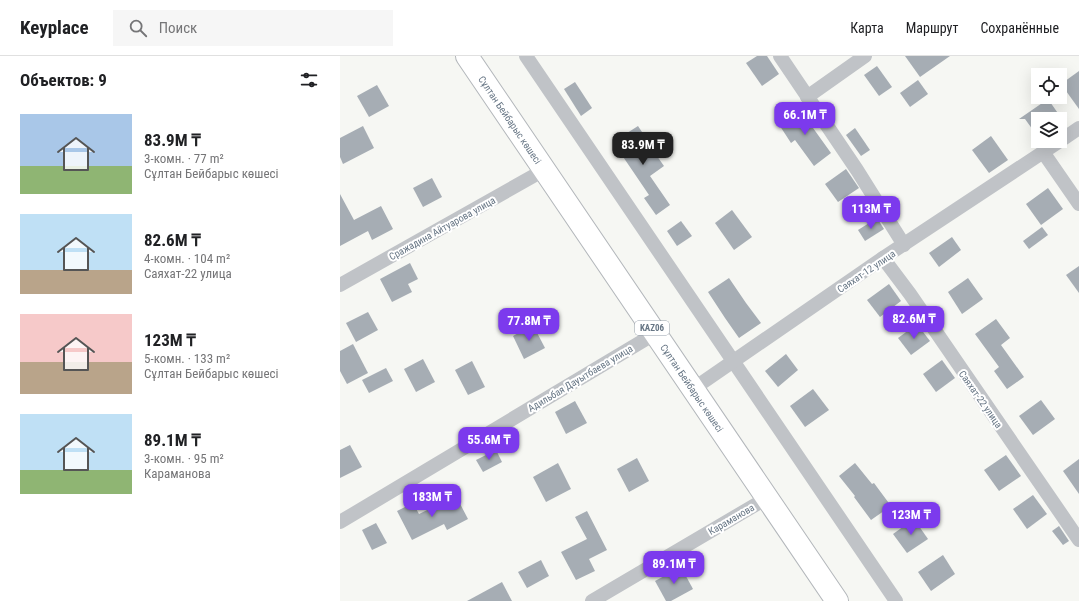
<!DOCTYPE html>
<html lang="ru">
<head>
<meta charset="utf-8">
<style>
	:root { --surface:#fff; --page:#f6f6f6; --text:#202124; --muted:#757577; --line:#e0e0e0; --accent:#7c3aed }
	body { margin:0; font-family:"Roboto Condensed",sans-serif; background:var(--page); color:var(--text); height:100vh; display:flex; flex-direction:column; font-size:15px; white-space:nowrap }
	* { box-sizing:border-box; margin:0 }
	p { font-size:13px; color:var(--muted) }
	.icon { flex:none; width:22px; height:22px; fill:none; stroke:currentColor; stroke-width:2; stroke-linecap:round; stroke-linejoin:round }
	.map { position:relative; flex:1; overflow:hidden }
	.sheet { display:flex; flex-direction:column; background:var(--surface); width:340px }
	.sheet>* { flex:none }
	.tools { position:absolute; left:691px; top:12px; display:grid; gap:8px }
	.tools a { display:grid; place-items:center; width:36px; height:36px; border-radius:0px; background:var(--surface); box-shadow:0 4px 16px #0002; font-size:20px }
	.price { position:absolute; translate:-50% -34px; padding:0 9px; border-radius:8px; background:var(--accent); color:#fff; font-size:13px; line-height:26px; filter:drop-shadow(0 1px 2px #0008) }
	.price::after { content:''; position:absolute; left:50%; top:24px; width:12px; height:9px; margin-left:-6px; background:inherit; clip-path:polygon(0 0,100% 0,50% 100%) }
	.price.current { background:#222; color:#fff }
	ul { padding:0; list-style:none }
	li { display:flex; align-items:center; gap:12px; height:100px; padding:0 20px }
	li span { display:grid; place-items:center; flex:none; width:112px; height:80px; border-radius:0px; color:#555 }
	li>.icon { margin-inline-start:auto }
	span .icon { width:48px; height:48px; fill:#fffc; stroke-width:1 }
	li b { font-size:17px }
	h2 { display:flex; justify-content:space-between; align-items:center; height:48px; padding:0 20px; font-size:17px }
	header { display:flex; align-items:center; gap:24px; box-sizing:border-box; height:56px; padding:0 20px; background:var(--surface); border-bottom:1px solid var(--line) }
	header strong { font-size:19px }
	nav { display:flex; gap:22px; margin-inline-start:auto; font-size:14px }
	.search { width:280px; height:36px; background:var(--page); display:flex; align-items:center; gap:10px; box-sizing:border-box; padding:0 14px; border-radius:0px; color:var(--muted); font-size:15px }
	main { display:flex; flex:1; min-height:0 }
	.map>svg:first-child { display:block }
	.building { fill:#a6adb4 }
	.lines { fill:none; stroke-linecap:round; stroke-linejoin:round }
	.primary-casing { stroke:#b3b7bb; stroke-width:24 }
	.street { stroke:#c0c3c7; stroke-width:14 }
	.primary { stroke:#fff; stroke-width:22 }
	.labels { text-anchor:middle; stroke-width:4; stroke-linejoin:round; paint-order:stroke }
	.shield { fill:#fff; stroke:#949ea9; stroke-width:1 }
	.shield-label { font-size:9px; font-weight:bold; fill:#667584 }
	.street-label { font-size:10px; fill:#667584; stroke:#fff }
</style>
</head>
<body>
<header>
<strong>Keyplace</strong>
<div class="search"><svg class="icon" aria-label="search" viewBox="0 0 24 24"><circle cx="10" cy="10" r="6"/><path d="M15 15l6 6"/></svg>Поиск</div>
<nav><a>Карта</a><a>Маршрут</a><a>Сохранённые</a></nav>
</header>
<main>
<section class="sheet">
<h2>Объектов: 9<svg class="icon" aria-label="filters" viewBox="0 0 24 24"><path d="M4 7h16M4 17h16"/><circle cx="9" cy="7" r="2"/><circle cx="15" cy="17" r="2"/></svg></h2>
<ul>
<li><span style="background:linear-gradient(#a9c7e8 65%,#8fb573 0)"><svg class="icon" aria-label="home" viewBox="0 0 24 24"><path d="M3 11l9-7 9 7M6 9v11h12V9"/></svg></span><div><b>83.9M ₸</b><p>3-комн. · 77 m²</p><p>Сұлтан Бейбарыс көшесі</p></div></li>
<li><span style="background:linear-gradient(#bfe0f5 70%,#b9a48a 0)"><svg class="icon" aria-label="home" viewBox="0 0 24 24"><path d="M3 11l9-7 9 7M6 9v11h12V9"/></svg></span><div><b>82.6M ₸</b><p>4-комн. · 104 m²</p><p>Саяхат-22 улица</p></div></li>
<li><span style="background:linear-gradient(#f6c9c9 60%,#b9a48a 0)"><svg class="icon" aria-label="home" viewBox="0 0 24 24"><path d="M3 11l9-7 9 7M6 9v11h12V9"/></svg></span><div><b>123M ₸</b><p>5-комн. · 133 m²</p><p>Сұлтан Бейбарыс көшесі</p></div></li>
<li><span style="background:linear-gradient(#bfe0f5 70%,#8fb573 0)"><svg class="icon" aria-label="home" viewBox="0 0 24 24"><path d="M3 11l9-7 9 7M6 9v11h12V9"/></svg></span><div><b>89.1M ₸</b><p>3-комн. · 95 m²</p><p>Караманова</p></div></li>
</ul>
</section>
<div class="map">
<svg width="739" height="545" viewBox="0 0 739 545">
	<rect width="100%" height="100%" fill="#f6f7f3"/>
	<!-- building -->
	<g class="building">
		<path d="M417 0H427L439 18 422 30 406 7Z"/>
		<path d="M565 0H610L580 21Z"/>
		<path d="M537 10 552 31 539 40 524 19Z"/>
		<path d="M739 15V53L721 28Z"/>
		<path d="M578 24 588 38 570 51 560 37Z"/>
		<path d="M235 26 252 52 241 60 224 33Z"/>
		<path d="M37 29 49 50 29 61 17 40Z"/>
		<path d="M708 43 722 63H698V81L685 63H679Z"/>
		<path d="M460 52 474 72H473L491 97 474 110 455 84 451 87 438 67Z"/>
		<path d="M23 70 34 92 3 108 0 101V82Z"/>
		<path d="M298 70 308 85 307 86 324 110 310 120 330 149 316 159 304 142 309 139 273 86Z"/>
		<path d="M515 72 530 94 521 100 506 79Z"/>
		<path d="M651 80 668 104 649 117 632 94Z"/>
		<path d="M506 113 519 132 498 146 485 128Z"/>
		<path d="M92 122 102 141 83 151 73 132Z"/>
		<path d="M708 132 723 153 701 169 686 148Z"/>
		<path d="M0 138 14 164 41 150 53 173 32 184 28 175 0 190Z"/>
		<path d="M392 154 412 181 394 194 375 167Z"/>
		<path d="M537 162 544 173 525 185 518 174Z"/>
		<path d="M341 165 352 180 337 190 327 175Z"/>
		<path d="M702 171 708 179 689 193 683 185Z"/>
		<path d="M612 181 621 194 599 211 589 197Z"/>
		<path d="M70 207 78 223 68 228 72 236 52 246 40 223Z"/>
		<path d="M739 210V237L726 219Z"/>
		<path d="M389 222 406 247 421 267 399 282 385 262 368 236Z"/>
		<path d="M628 222 643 243 622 258 608 236Z"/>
		<path d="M549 228 561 245 540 261 527 244Z"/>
		<path d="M28 256 38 274 16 286 6 267Z"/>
		<path d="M656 263 670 282 661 289 684 321 667 333 654 315 659 311 635 278Z"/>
		<path d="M577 268 590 285 571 299 558 282Z"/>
		<path d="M193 269 205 292 184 303 173 280Z"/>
		<path d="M13 288 28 317 7 328 0 315V295Z"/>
		<path d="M446 298 458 314 438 331 425 315Z"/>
		<path d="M83 303 95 326 76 336 64 313Z"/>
		<path d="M602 304 615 322 596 336 583 318Z"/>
		<path d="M132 305 145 331 128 339 115 314Z"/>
		<path d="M46 312 53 325 29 337 22 324Z"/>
		<path d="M473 333 489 354 465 371 450 350Z"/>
		<path d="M701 344 715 363 693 379 679 360Z"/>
		<path d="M235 345 247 367 226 378 215 356Z"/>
		<path d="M10 389 22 411 0 422V394Z"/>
		<path d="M156 394 162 406 143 416 136 404Z"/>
		<path d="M666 399 681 420 659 435 644 414Z"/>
		<path d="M297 402 309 425 289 436 277 413Z"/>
		<path d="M739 403V438L723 415Z"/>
		<path d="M218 407 231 433 206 446 193 421Z"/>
		<path d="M515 407 532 428 534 427 551 450 531 464 514 441 515 440 499 420Z"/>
		<path d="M693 439 707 458 687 473 673 453Z"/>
		<path d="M116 440 128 463 107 474 104 468 72 484 57 455 73 447 79 458Z"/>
		<path d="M247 455 267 494 249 503 255 515 236 524 221 496 247 483 235 461Z"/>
		<path d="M574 463 588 483 567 497 553 478Z"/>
		<path d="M36 467 47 487 32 494 22 474Z"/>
		<path d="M719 470 729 485 723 489 712 475Z"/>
		<path d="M603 499 615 518 591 535 578 516Z"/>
		<path d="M201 504 209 520 187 532 178 516Z"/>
		<path d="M341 511 353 533 331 545H326L315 525Z"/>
		<path d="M162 526 172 545H127Z"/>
	</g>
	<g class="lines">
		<defs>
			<g id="primary">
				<path id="s1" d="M127 0 497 545"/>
			</g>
		</defs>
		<!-- primary casing -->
		<use href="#primary" class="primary-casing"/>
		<!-- street -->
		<g class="street">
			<path d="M186 0 556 545"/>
			<path d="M440 0 517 114 564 189"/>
			<path d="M467 41 525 0"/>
			<path d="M720 85 739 72"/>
			<path d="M703 96 739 148"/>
			<path d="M543 202 570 238 739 484"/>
			<path d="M0 229 204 114"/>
			<path d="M353 333 543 202 720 85"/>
			<path d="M0 466 316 277"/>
			<path d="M252 545 427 442"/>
		</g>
		<!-- primary -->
		<use href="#primary" class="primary"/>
	</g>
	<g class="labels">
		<!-- shield labels -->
		<rect class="shield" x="295" y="265" width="34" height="14" rx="3"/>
		<g class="shield-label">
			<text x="312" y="275">KAZ06</text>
		</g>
		<!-- street labels -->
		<g class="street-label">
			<text dy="4" stroke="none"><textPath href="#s1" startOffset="77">Сұлтан Бейбарыс көшесі</textPath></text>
			<text transform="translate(102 172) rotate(-29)" y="4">Сражадина Айтуарова улица</text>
			<text transform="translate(526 215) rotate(-34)" y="4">Саяхат-12 улица</text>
			<text transform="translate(240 322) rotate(-31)" y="4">Адильбая Дауытбаева улица</text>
			<text dy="4" stroke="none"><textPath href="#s1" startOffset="401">Сұлтан Бейбарыс көшесі</textPath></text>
			<text transform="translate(641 343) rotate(55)" y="4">Саяхат-22 улица</text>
			<text transform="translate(391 463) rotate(-30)" y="4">Караманова</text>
		</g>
	</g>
</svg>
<div class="tools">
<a><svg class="icon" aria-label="locate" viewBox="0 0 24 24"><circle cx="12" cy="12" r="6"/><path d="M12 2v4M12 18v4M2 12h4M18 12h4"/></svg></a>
<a><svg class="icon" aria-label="layers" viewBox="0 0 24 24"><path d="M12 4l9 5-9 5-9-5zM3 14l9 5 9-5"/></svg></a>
</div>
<b class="price" style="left:465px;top:80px">66.1M ₸</b>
<b class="price current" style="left:303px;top:110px">83.9M ₸</b>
<b class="price" style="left:531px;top:174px">113M ₸</b>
<b class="price" style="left:574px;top:284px">82.6M ₸</b>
<b class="price" style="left:189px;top:286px">77.8M ₸</b>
<b class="price" style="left:149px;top:405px">55.6M ₸</b>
<b class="price" style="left:92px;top:462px">183M ₸</b>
<b class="price" style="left:571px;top:480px">123M ₸</b>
<b class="price" style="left:334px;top:529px">89.1M ₸</b>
</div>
</main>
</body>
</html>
